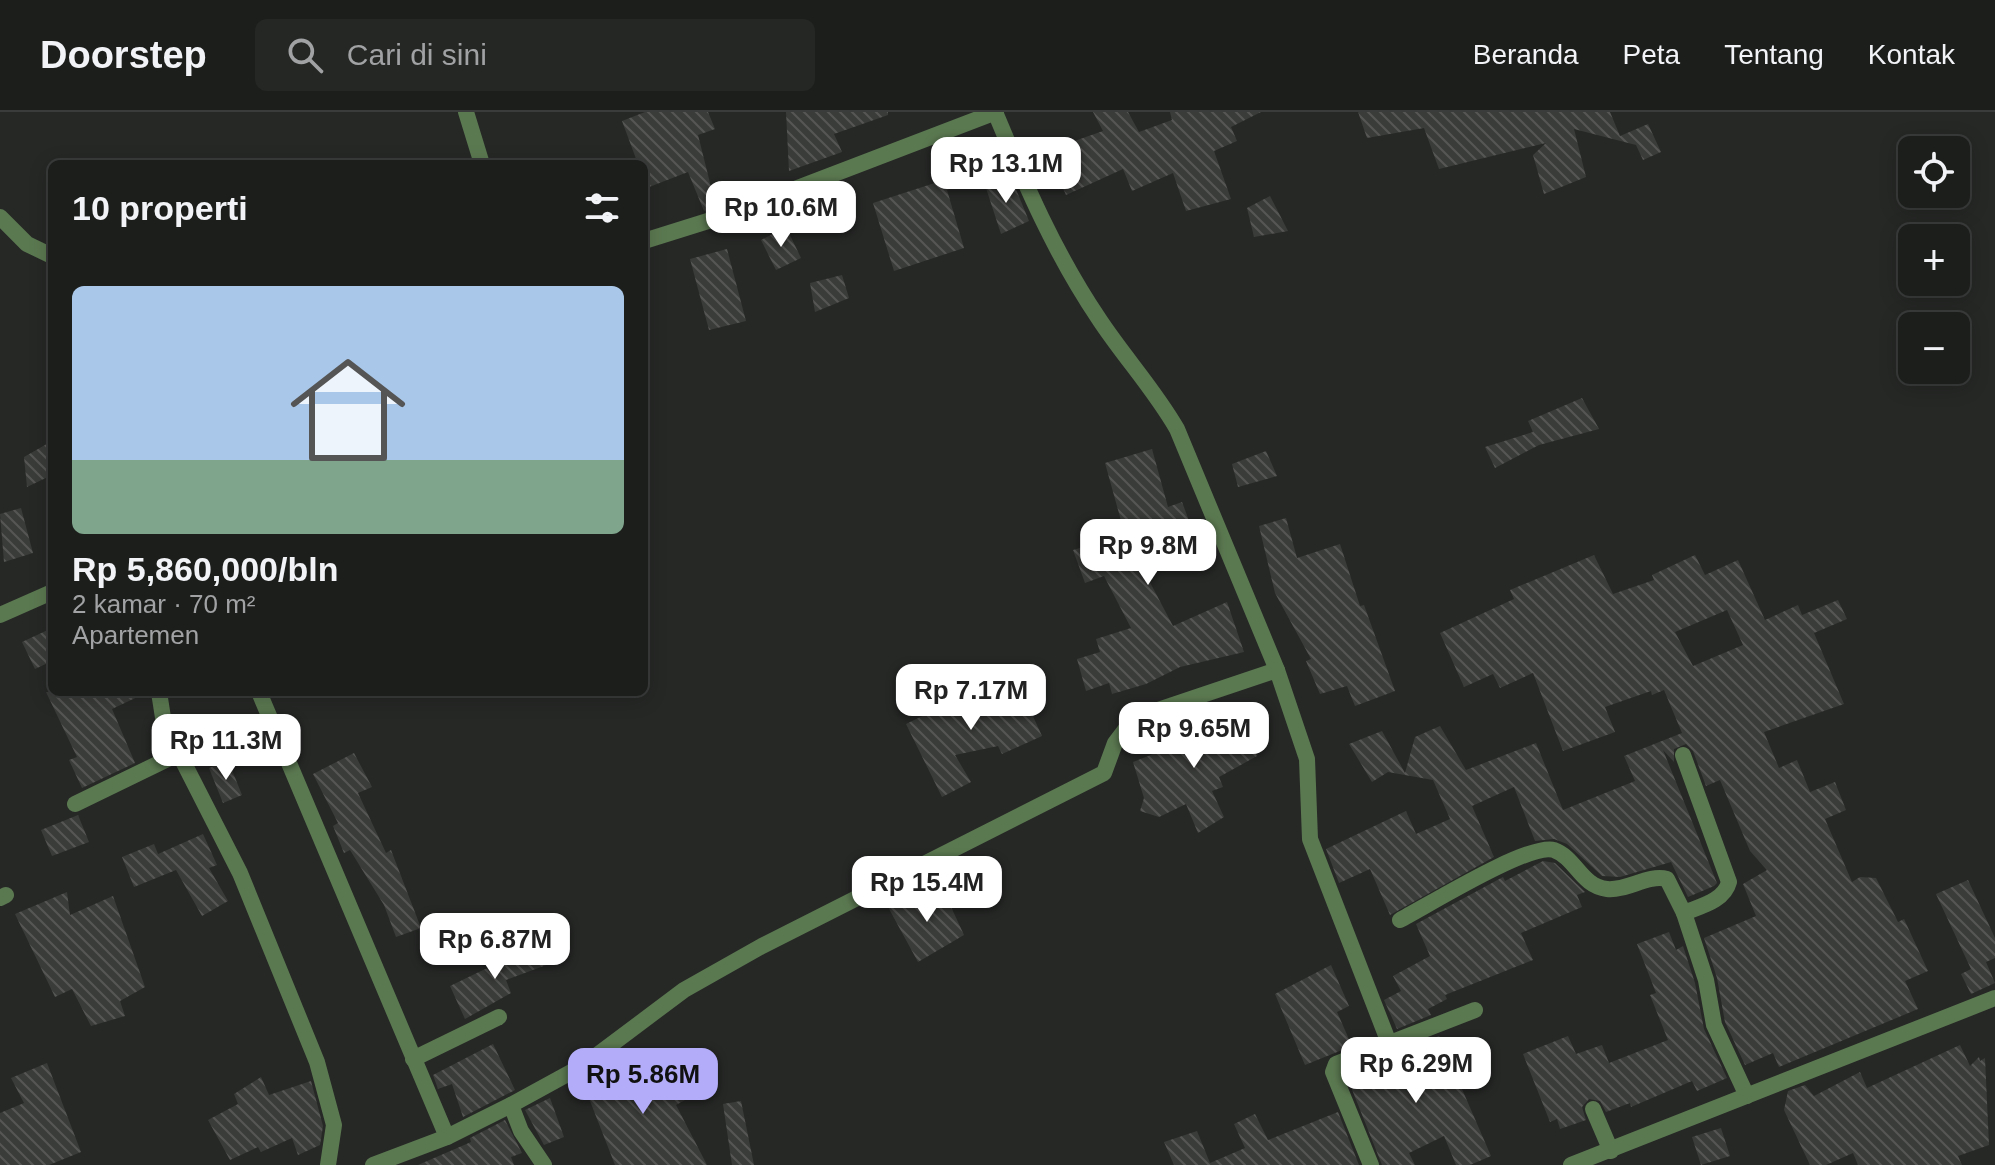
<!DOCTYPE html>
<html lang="id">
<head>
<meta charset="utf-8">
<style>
	:root { --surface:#1c1e1c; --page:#252725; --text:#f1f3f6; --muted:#a0a2a3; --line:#3a3c3b; --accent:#b3adf9 }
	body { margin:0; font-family:Helvetica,sans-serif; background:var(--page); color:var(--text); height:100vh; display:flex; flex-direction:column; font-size:30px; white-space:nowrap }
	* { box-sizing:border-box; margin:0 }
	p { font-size:26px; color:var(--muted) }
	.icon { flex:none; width:44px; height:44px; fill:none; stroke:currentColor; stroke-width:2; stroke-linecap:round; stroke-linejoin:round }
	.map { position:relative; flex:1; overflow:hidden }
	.sheet { position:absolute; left:48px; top:48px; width:600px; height:536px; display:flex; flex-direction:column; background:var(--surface); border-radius:12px; box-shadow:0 4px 20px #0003,0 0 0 2px var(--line) }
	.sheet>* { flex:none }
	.controls { position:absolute; left:1898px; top:24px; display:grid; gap:16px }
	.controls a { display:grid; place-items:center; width:72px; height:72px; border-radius:12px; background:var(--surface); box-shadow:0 4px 20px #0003,0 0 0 2px var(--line); font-size:40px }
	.price { position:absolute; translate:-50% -68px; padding:0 18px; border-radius:16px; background:#fff; color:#222; font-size:26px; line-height:52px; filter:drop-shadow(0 2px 4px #0008) }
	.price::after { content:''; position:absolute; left:50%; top:48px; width:24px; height:18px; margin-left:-12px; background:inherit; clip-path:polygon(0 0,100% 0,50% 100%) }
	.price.selected { background:var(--accent); color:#111 }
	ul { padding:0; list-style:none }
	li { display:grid; align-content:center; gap:16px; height:424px; padding:0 24px }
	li+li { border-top:2px solid var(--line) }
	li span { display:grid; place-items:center; height:248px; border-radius:12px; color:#555 }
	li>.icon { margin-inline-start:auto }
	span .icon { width:144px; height:144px; fill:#fffc; stroke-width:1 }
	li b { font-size:34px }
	h2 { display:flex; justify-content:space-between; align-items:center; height:96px; padding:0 24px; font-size:34px }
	header { display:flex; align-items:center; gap:48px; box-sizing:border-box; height:112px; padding:0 40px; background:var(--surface); border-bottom:2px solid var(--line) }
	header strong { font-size:38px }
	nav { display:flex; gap:44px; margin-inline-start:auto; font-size:28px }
	.search { width:560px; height:72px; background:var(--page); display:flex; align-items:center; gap:20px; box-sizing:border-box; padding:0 28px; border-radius:12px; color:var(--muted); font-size:30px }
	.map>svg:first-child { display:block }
	.building { fill:url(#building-back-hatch); fill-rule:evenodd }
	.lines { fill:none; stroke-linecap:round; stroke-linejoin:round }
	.street { stroke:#5b7951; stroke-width:16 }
</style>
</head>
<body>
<header>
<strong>Doorstep</strong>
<div class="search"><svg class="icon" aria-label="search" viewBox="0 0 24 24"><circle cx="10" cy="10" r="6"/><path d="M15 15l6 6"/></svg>Cari di sini</div>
<nav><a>Beranda</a><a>Peta</a><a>Tentang</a><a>Kontak</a></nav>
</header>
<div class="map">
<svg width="1995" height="1053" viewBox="0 0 1995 1053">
	<defs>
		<pattern id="building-back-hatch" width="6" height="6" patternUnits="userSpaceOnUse" patternTransform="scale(2)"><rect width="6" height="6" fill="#3a3c39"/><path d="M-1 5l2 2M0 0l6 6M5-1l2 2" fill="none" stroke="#565755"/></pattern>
	</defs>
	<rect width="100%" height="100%" fill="#262826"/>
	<!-- building -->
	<g class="building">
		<path d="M645 0H708L715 17 698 23 716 95 704 99 688 60 644 77V52H638L622 9Z"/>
		<path d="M786 0H888V3L834 22 842 40 789 59Z"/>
		<path d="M1093 0H1128L1139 20 1172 8 1170 0H1261L1231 15 1237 29 1214 39 1231 87 1186 99 1173 61 1132 79 1123 57 1066 83 1046 39 1103 19Z"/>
		<path d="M1358 0H1610L1620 24 1648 12 1661 40 1643 48 1636 33 1574 17 1586 65 1544 82 1533 43 1546 31 1439 57 1424 16 1367 26Z"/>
		<path d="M976 38 985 62 947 78 964 136 894 159 873 91 944 68 946 73 964 42Z"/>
		<path d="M1011 65 1029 109 1001 122 985 73Z"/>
		<path d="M1270 84 1288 119 1254 125 1247 96Z"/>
		<path d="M786 115 801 146 776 158 761 128Z"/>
		<path d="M727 137 746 209 709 218 690 147Z"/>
		<path d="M842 163 849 186 815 200 810 171Z"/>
		<path d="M1582 286 1599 317 1539 333 1495 356 1485 335 1533 320 1528 309Z"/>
		<path d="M52 329V363L27 375 24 345Z"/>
		<path d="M1152 337 1168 395 1182 390 1200 438 1144 459 1173 514 1227 490 1244 540 1180 555 1146 572 1112 582 1109 571 1086 579 1077 547 1100 540 1096 527 1131 516 1104 464 1085 471 1073 438 1125 423 1105 351Z"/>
		<path d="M1266 339 1277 364 1238 375 1232 352Z"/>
		<path d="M21 396 33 441 4 450 0 402Z"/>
		<path d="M1286 406 1297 446 1340 432 1360 494 1364 493 1395 579 1355 594 1347 574 1320 582 1306 549 1311 547 1275 481 1259 414Z"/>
		<path d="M1594 443 1613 482 1654 468 1652 463 1695 443 1705 463 1738 448 1765 508 1798 493 1802 503 1838 488 1847 507 1814 521 1844 592 1764 620 1779 656 1797 648 1810 680 1835 670 1846 698 1825 707 1852 770 1860 765 1876 766 1898 810 1904 807 1928 859 1905 869 1918 897 1779 955 1773 941 1745 953 1725 910 1717 866 1704 826 1756 804 1743 772 1767 758 1750 739 1720 668 1706 674 1693 639 1686 632 1674 637V650L1663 638 1717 771 1714 774 1688 785 1671 750 1620 765 1602 764 1567 732 1554 727 1535 729 1514 675 1472 694 1494 745 1390 803 1370 757 1339 771 1326 737 1406 699 1416 722 1450 707 1433 668 1388 660 1372 670 1349 632 1382 619 1405 661 1415 625 1440 614 1466 658 1536 631 1563 698 1635 669 1624 644 1682 621 1664 578 1652 583 1651 579 1605 595 1615 620 1563 639 1533 561 1500 576 1493 562 1464 575 1440 521 1514 487 1510 478ZM1727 498 1743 533 1693 554 1675 520Z"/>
		<path d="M52 516V549L35 557 22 530Z"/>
		<path d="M995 568 1003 587 1021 578 1042 624 1002 642 998 634 955 643 971 670 942 685 906 612Z"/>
		<path d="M46 580H148L112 597 135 651 82 676 69 648 77 645Z"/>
		<path d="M1232 598 1257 644 1219 665 1223 675 1212 679 1224 705 1198 721 1186 692 1159 705 1140 699 1144 686 1133 650 1173 634 1168 624 1196 610 1199 616Z"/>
		<path d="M354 641 372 675 358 681 386 741 391 738 421 816 396 825 384 793 350 738 344 741 333 714 338 711 313 662Z"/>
		<path d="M228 648 242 683 223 691 209 656Z"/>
		<path d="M78 703 89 730 52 744 41 718Z"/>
		<path d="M203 722 217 753 209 756 228 789 202 804 176 758 134 775 122 745 154 732 158 742Z"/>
		<path d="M1543 749 1555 751 1585 780 1577 783 1582 795 1521 821 1533 848 1445 883 1447 887 1428 897 1431 903 1397 917 1384 888 1401 879 1393 864 1430 844 1416 812 1503 765 1505 769Z"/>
		<path d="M1968 768 1995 826V846L1986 850 1995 871 1971 882 1961 862 1971 857 1936 782Z"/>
		<path d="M67 780 70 803 113 784 145 875 120 889 125 904 91 914 72 877 55 885 15 802Z"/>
		<path d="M925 781 931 791 946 784 964 823 918 850 888 795Z"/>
		<path d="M1669 820 1676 838 1683 834 1695 871 1704 917 1727 966 1697 979 1692 969 1631 995 1630 991 1606 1000 1600 989 1589 987 1582 995 1586 1008 1560 1017 1557 1007 1550 1010 1523 942 1568 924 1576 942 1602 933 1609 951 1668 928 1650 883 1656 881 1637 832Z"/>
		<path d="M539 831 549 852 506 868 511 881 465 907 450 874Z"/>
		<path d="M1331 853 1349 894 1337 900 1352 934 1305 953 1275 882Z"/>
		<path d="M1439 924 1491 1044 1470 1053H1456L1444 1024 1409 1041 1415 1053H1382L1345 960Z"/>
		<path d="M493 932 515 978 463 1005 452 972 438 977 433 963Z"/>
		<path d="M1960 933 1970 954 1979 945 1980 949 1985 946 1989 1033 1958 1044 1962 1053H1858L1853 1041 1826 1053H1810L1784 998 1788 979 1805 973 1814 984 1860 960 1867 976Z"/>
		<path d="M670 945 687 987 676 993 707 1053H615L583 971 625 948 631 961Z"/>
		<path d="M47 951 81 1040 49 1053H0V1001L24 991 11 966Z"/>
		<path d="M261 965 269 983 311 969 323 1014 320 1033 298 1043 292 1026 261 1040 258 1035 230 1048 208 1008 238 992 234 982Z"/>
		<path d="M550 986 564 1025 544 1033 525 998Z"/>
		<path d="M741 989 754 1053H732L723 992Z"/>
		<path d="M1338 1000 1359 1053H1174L1164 1030 1197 1019 1210 1051 1245 1036 1234 1012 1255 1002 1268 1028Z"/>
		<path d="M505 1008 522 1041 511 1045 514 1053H418L471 1030 470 1026Z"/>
		<path d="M1721 1016 1730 1044 1701 1053 1692 1025Z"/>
	</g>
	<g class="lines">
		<!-- street -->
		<g class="street">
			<path d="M466 0 482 52"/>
			<path d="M995 0C1025 72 1055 142 1099 207 1124 245 1154 277 1177 317L1277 558 1307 647 1310 727 1389 931"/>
			<path d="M0 105 27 132 52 144"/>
			<path d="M644 129 727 103 996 0"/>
			<path d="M0 503 52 480"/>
			<path d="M159 580 164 612 240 761 317 950 334 1013 328 1053"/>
			<path d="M259 580 447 1025"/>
			<path d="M1683 643 1729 770C1724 789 1701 794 1684 801L1706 868 1714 913 1747 984"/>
			<path d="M75 692 178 642"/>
			<path d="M0 786 6 783"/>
			<path d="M1400 808C1427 794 1530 730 1554 738 1576 746 1581 774 1607 777 1627 779 1648 762 1667 767L1684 801"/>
			<path d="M413 947 499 905"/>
			<path d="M511 993 521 1019 544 1053"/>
			<path d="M1593 997 1611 1039"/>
			<path d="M373 1053 447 1025 511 993 584 953 684 878 762 834 1104 661 1115 631 1134 606 1277 558"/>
			<path d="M1371 1053 1333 960 1336 952 1475 898"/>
			<path d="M1571 1053 1995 886"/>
		</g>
	</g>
</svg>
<div class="controls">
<a><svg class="icon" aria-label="locate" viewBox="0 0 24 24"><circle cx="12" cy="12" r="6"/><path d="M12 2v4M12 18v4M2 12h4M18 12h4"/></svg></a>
<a>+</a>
<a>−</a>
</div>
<b class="price" style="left:1006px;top:93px">Rp 13.1M</b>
<b class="price" style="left:781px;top:137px">Rp 10.6M</b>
<b class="price" style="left:1148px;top:475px">Rp 9.8M</b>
<b class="price" style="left:971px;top:620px">Rp 7.17M</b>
<b class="price" style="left:1194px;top:658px">Rp 9.65M</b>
<b class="price" style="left:226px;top:670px">Rp 11.3M</b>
<b class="price" style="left:927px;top:812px">Rp 15.4M</b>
<b class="price" style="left:495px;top:869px">Rp 6.87M</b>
<b class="price" style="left:1416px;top:993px">Rp 6.29M</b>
<b class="price selected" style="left:643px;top:1004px">Rp 5.86M</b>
<section class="sheet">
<h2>10 properti<svg class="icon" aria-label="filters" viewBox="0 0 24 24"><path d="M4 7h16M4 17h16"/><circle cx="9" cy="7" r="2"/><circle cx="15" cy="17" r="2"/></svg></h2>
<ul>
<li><span style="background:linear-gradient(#a9c7e8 70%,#7fa58c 0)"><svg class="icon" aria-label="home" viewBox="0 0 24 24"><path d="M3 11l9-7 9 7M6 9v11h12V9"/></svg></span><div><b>Rp 5,860,000/bln</b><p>2 kamar · 70 m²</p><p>Apartemen</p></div></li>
</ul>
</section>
</div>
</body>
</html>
